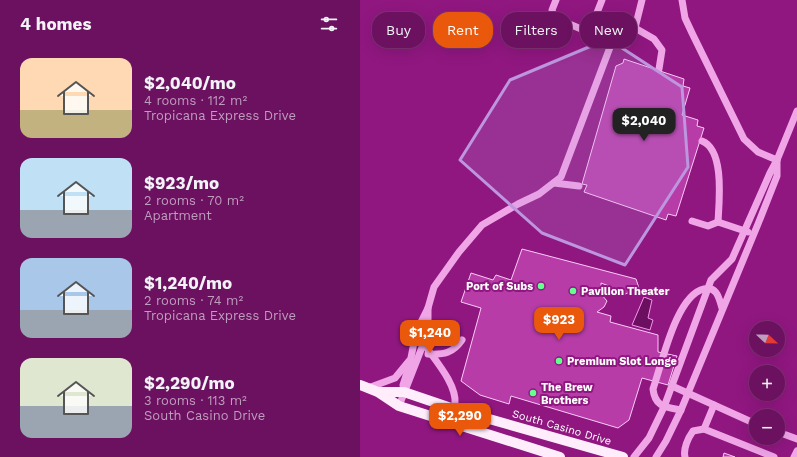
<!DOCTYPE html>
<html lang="en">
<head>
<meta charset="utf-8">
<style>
	:root { --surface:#6c1160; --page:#711a66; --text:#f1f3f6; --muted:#be9dbd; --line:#7f3175; --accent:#ea580c }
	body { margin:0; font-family:"Work Sans",sans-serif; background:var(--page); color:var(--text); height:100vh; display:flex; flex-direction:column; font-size:15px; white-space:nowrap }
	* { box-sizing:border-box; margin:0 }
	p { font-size:13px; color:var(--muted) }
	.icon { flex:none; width:22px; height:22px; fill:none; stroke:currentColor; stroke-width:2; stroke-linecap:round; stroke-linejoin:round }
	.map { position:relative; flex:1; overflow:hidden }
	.panel { display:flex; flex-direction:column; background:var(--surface); width:360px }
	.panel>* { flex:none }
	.guide { position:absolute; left:12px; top:12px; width:365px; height:36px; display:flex; gap:8px }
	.needle { width:26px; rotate:112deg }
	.tools { position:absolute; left:389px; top:321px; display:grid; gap:8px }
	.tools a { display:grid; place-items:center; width:36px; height:36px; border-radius:50%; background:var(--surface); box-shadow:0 4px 16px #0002,0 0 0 1px var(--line); font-size:20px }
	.price { position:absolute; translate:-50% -34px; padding:0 9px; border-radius:8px; background:var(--accent); color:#fff; font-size:13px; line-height:26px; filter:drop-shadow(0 1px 2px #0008) }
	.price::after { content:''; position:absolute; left:50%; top:24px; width:12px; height:9px; margin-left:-6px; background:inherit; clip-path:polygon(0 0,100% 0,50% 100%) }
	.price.selected { background:#222; color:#fff }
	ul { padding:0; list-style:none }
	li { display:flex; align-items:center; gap:12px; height:100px; padding:0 20px }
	li span { display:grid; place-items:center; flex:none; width:112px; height:80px; border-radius:12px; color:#555 }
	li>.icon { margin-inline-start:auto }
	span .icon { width:48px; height:48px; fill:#fffc; stroke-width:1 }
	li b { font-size:17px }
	h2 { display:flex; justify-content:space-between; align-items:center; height:48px; padding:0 20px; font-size:17px }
	.chip { padding:0 14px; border-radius:16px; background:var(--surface); box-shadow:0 4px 16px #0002,0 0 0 1px var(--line); font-size:14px; line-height:36px }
	.chip.selected { background:var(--accent); color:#fff }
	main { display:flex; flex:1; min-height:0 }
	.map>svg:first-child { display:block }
	.water { fill:#6d0f60; stroke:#f297e9 }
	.building { fill:#b73ca8; stroke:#fbcbf6 }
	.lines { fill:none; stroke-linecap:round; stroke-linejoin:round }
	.minor { stroke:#f0a5e7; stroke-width:7 }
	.major { stroke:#ffedfc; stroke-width:10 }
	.marked { fill:#bd96df; fill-opacity:0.2; stroke:#bd96df; stroke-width:3; stroke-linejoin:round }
	.poi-dot { fill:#63ff8f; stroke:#901780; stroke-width:1.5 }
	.labels { text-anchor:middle; stroke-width:4; stroke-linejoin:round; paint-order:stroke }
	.poi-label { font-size:11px; font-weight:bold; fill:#fff; stroke:#901780; text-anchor:start }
	.street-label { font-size:11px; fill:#fff; stroke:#901780 }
</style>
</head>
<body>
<main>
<section class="panel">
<h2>4 homes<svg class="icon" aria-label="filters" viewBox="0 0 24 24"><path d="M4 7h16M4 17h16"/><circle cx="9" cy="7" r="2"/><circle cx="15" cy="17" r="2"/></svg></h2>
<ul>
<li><span style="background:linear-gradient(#ffd9b3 65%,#c2b280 0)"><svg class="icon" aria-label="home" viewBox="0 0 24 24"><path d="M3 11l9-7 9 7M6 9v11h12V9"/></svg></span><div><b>$2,040/mo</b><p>4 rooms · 112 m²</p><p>Tropicana Express Drive</p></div></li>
<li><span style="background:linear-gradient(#bfe0f5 65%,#9aa5b1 0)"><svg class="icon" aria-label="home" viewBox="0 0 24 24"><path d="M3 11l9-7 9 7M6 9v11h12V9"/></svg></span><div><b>$923/mo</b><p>2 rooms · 70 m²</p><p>Apartment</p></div></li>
<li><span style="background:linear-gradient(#a9c7e8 65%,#9aa5b1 0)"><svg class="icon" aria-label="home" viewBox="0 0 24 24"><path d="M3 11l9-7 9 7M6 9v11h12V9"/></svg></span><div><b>$1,240/mo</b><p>2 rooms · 74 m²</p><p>Tropicana Express Drive</p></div></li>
<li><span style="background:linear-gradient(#dfe7d0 60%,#9aa5b1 0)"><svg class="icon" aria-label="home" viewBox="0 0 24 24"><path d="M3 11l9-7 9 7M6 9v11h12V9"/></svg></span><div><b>$2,290/mo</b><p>3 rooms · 113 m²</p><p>South Casino Drive</p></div></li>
</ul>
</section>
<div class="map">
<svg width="437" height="457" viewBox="0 0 437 457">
	<rect width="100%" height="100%" fill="#901780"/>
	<!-- water -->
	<path class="water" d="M284 297 292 300 288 318 293 320 290 330 272 325Z"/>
	<!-- building -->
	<g class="building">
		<path d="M264 59 324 79 323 86 330 88 322 115 338 120 337 126 344 128 316 216 308 214 306 220 224 192 227 185 222 184 256 66 263 63Z"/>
		<path d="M162 249 276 279 279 288 263 295H254L249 286 241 283V294L247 301 244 307 237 312 251 316 250 322 298 335V352L317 356 308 385 282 378 269 420 258 428 151 396 149 404 120 395 101 381 121 308 101 302 111 273 133 280 136 275 151 280Z"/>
		<path d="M364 453 375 457H363Z"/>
	</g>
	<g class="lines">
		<!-- minor -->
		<g class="minor">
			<path d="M196 0 192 10 195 18 252 42"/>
			<path d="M322 0 325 18 332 33 384 139 398 152 417 160"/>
			<path d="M275 28 294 39 302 50 299 69"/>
			<path d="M229 33 242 0"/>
			<path d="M342 141C365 150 359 202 358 222"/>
			<path d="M194 183 219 186"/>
			<path d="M332 221 348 226 358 222 388 232"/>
			<path d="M64 344C74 359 97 384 95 404 95 410 92 416 90 422"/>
			<path d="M68 354C84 355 93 353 102 340"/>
			<path d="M312 386 396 424"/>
			<path d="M8 388 35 378 49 361"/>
			<path d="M44 392 43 385 50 363 56 332 68 308 74 287 99 252 122 225 158 204 179 194 201 177 252 42 267 44 275 28 282 0"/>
			<path d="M354 405 344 429 414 457"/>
			<path d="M39 406 68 332V308"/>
			<path d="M321 410C305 407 295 407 293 389 302 364 316 295 344 289 357 286 359 298 362 308"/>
			<path d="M418 432 437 439"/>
			<path d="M274 457 289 438 304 407 351 280 372 259 410 173 417 160 437 111"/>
			<path d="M296 457 306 441 321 410 398 224 417 176V161"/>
			<path d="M325 457C323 449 328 438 333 431L344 429"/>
			<path d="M434 457 437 451"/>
		</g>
		<!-- major -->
		<g class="major">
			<path d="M0 385 18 392 39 406 200 457"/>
			<path d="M18 392H44L94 409 263 457"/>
		</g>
	</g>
	<!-- marked area -->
	<path class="marked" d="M248 39 322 87 328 167 265 265 182 233 100 160 150 80Z"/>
	<!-- markers -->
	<g class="poi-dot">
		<circle cx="181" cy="286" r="4"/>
		<circle cx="213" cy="291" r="4"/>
		<circle cx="199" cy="361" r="4"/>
		<circle cx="173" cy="393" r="4"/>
	</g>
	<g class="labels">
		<!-- poi labels -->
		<g class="poi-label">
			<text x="173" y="290" text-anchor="end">Port of Subs</text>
			<text x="221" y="295">Pavilion Theater</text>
			<text x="207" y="365">Premium Slot Longe</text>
			<text x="181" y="391">The Brew<tspan x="181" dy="13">Brothers</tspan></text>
		</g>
		<!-- street labels -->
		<g class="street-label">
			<text transform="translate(202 427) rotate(16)" y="4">South Casino Drive</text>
		</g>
	</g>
</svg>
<div class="tools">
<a><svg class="needle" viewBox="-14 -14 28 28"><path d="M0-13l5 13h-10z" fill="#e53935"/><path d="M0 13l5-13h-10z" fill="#be9dbd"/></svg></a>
<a>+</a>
<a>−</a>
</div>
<b class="price selected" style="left:284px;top:142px">$2,040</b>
<b class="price" style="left:199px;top:341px">$923</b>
<b class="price" style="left:70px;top:354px">$1,240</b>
<b class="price" style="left:100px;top:437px">$2,290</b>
<div class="guide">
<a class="chip">Buy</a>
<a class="chip selected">Rent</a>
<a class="chip">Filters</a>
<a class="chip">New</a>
</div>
</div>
</main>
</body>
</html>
